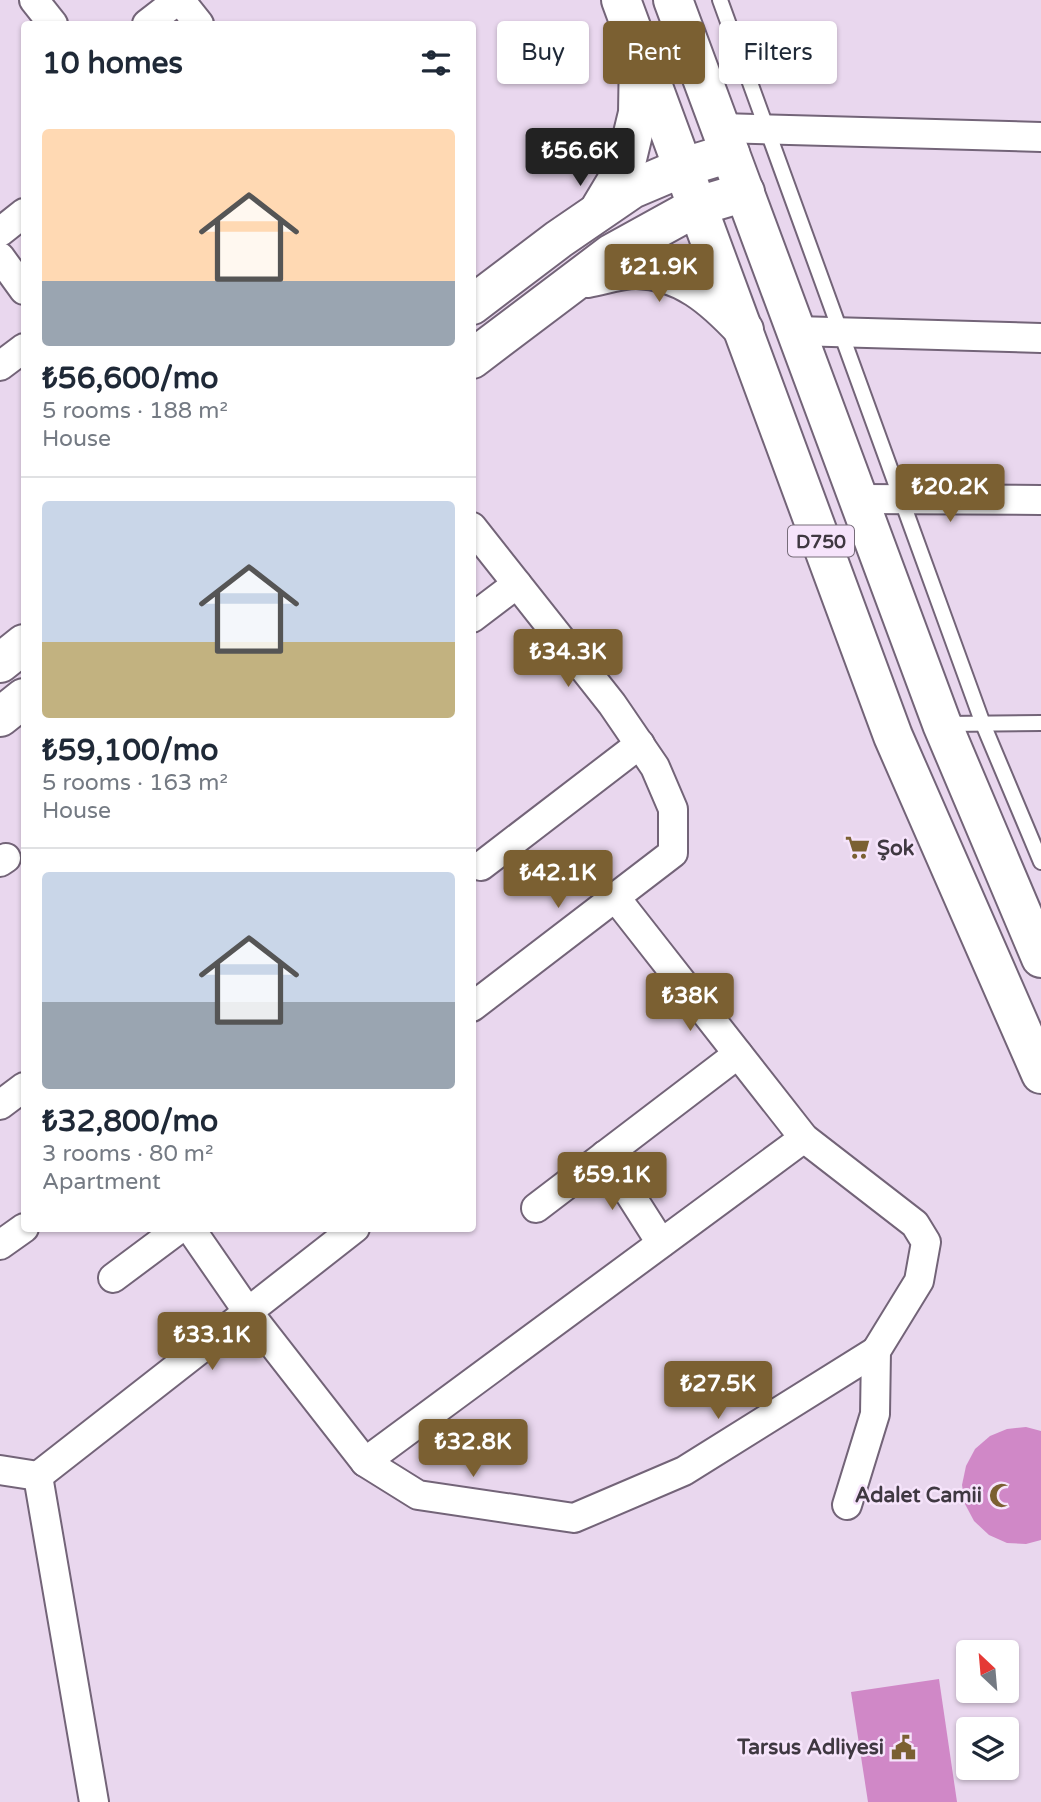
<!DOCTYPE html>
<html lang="en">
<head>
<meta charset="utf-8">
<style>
	:root { --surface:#fff; --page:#f2f2f3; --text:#1f2937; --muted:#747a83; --line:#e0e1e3; --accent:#7b6032 }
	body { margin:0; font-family:"Varela Round",sans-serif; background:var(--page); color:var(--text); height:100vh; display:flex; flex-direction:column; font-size:26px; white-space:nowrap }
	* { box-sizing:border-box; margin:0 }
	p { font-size:23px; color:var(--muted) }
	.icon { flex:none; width:38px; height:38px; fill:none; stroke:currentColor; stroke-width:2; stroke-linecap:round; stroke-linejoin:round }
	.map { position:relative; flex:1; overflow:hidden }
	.side { position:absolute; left:21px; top:21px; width:455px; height:1211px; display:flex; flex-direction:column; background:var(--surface); border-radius:7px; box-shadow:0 2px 5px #0004 }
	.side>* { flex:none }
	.hud { position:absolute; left:497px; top:21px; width:438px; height:63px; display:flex; gap:14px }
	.needle { width:46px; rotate:334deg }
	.tools { position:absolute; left:956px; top:1640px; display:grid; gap:14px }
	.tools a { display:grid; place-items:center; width:63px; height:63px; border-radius:7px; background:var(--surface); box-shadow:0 2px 5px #0004; font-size:35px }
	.price { position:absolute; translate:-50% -60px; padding:0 16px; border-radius:7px; background:var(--accent); color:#fff; font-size:23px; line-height:46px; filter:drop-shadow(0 2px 4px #0008) }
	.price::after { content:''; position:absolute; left:50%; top:42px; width:21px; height:16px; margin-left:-10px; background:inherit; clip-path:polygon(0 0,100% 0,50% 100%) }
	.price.selected { background:#222; color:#fff }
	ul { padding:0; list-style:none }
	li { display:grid; align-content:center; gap:14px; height:371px; padding:0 21px }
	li+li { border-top:2px solid var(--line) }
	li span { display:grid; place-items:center; height:217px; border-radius:7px; color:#555 }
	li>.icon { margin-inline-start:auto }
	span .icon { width:126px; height:126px; fill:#fffc; stroke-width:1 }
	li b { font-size:30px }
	h2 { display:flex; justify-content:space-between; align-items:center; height:84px; padding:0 21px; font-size:30px }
	.chip { padding:0 24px; border-radius:7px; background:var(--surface); box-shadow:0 2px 5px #0004; font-size:24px; line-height:63px }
	.chip.selected { background:var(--accent); color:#fff }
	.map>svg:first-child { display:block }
	.building { fill:#d088c7 }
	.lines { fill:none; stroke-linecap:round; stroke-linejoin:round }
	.lane-casing { stroke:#736478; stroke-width:18 }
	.street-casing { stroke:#736478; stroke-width:32 }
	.secondary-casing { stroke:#736478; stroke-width:42 }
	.highway-casing { stroke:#736478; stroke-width:42 }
	.lane { stroke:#fff; stroke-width:14 }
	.street { stroke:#fff; stroke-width:28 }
	.secondary { stroke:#fff; stroke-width:38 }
	.highway { stroke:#fff; stroke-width:38 }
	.labels { text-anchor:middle; stroke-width:5; stroke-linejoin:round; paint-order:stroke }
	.shield { fill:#f6e4fb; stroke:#766c79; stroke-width:2 }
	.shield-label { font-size:19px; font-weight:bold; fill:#3f3841 }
	.poi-label { font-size:21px; font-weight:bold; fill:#3f3841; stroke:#f6e4fb; text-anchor:end }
</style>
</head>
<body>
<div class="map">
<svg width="1041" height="1802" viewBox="0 0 1041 1802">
	<rect width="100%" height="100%" fill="#e9d7ee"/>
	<!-- building -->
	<g class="building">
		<path d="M1026 1427 1041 1431V1540L1026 1544 1007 1543 989 1535 974 1521 965 1504 962 1485 966 1466 975 1449 990 1436 1007 1429Z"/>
		<path d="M939 1679 957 1802H868L851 1692Z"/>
	</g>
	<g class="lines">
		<defs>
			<g id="lane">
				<path d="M720 0 983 724 1041 862"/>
				<path d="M947 724 1041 723"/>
			</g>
			<g id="street">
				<path d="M34 0 53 24"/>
				<path d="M180 0 199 24"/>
				<path d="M147 24 178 0"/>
				<path d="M721 128 1041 137"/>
				<path d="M0 232 24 213"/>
				<path d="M0 257 24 290"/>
				<path d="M796 331 1041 338"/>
				<path d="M0 366 24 348"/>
				<path d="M859 499 1041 500"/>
				<path d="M472 527 612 704 655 767 673 809V853L472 1007"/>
				<path d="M472 618 517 584"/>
				<path d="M0 862 6 858"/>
				<path d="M481 866 640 744"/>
				<path d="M615 897 804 1138 915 1224 926 1242 919 1281 876 1351 875 1414 847 1505"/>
				<path d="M0 1105 24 1087"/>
				<path d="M605 1155 661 1243"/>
				<path d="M536 1208 738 1054"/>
				<path d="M190 1228 248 1312 365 1462 418 1495 574 1518 684 1471 876 1351"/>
				<path d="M0 1245 24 1228"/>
				<path d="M113 1278 180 1228"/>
				<path d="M365 1462 804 1138"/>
				<path d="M0 1470 38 1476 355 1228"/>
				<path d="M38 1476 94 1802"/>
			</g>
			<g id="secondary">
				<path d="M601 207 625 167 638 113 639 51"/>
				<path d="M587 278C603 275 621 269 636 269 683 270 714 298 744 330"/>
				<path d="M472 305 559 239 632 189 684 167 730 153"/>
				<path d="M472 359 611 254 698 206 745 192"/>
				<path d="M0 663 24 644"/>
				<path d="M0 717 24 698"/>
			</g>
			<g id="highway">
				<path d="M621 0 893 736 1041 1074"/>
				<path d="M673 0 942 724 1041 958"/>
			</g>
		</defs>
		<!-- lane casing -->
		<use href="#lane" class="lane-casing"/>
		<!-- street casing -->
		<use href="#street" class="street-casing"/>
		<!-- secondary casing -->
		<use href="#secondary" class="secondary-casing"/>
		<!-- highway casing -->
		<use href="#highway" class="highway-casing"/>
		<!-- lane -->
		<use href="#lane" class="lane"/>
		<!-- street -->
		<use href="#street" class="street"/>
		<!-- secondary -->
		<use href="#secondary" class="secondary"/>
		<!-- highway -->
		<use href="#highway" class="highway"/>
	</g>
	<!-- icons -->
	<defs>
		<symbol id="supermarket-bare" viewBox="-9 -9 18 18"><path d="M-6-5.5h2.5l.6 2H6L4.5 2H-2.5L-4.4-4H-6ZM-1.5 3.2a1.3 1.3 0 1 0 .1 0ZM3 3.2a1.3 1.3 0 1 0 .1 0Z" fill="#7b6032" stroke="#f6e4fb" stroke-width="2.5" paint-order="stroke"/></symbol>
		<symbol id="mosque-bare" viewBox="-9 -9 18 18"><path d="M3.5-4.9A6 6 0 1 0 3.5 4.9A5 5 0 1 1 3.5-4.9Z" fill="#7b6032" stroke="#f6e4fb" stroke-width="2.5" paint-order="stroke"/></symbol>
		<symbol id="civic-bare" viewBox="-9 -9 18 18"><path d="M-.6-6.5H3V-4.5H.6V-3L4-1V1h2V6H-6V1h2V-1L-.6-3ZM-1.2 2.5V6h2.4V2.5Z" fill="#7b6032" stroke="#f6e4fb" stroke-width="2.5" paint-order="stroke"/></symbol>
	</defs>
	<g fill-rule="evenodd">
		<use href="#supermarket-bare" x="840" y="830" width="35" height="35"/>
		<use href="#mosque-bare" x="984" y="1478" width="35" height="35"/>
		<use href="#civic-bare" x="886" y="1730" width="35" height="35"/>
	</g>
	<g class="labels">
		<!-- shield labels -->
		<rect class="shield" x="788" y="525.5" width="66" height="31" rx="5"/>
		<g class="shield-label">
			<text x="821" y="548">D750</text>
		</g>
		<!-- poi labels -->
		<g class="poi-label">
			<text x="877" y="855" text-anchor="start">Şok</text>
			<text x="982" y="1502">Adalet Camii</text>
			<text x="884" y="1754">Tarsus Adliyesi</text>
		</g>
	</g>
</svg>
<div class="tools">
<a><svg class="needle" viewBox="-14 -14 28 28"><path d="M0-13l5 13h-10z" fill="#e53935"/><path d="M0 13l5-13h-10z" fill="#747a83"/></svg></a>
<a><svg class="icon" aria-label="layers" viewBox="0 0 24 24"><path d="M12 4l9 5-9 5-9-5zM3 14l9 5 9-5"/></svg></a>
</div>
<b class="price selected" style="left:580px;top:188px">₺56.6K</b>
<b class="price" style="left:659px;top:304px">₺21.9K</b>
<b class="price" style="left:950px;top:524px">₺20.2K</b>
<b class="price" style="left:568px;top:689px">₺34.3K</b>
<b class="price" style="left:558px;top:910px">₺42.1K</b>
<b class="price" style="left:690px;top:1033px">₺38K</b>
<b class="price" style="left:612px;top:1212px">₺59.1K</b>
<b class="price" style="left:212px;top:1372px">₺33.1K</b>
<b class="price" style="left:718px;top:1421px">₺27.5K</b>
<b class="price" style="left:473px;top:1479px">₺32.8K</b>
<div class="hud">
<a class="chip">Buy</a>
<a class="chip selected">Rent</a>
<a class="chip">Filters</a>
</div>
<section class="side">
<h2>10 homes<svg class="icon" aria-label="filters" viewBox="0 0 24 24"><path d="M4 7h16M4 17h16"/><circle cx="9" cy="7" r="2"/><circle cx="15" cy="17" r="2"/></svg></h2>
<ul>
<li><span style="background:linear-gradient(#ffd9b3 70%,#9aa5b1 0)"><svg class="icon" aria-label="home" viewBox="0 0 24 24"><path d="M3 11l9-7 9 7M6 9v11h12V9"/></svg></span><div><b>₺56,600/mo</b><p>5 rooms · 188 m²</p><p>House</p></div></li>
<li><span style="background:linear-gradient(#c9d6e8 65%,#c2b280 0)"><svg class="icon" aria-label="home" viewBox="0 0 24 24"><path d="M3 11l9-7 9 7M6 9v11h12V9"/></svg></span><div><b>₺59,100/mo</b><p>5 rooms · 163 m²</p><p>House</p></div></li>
<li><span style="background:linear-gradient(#c9d6e8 60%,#9aa5b1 0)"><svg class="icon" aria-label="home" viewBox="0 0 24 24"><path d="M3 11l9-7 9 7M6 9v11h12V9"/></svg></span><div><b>₺32,800/mo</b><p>3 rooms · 80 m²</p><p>Apartment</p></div></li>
</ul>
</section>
</div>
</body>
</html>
